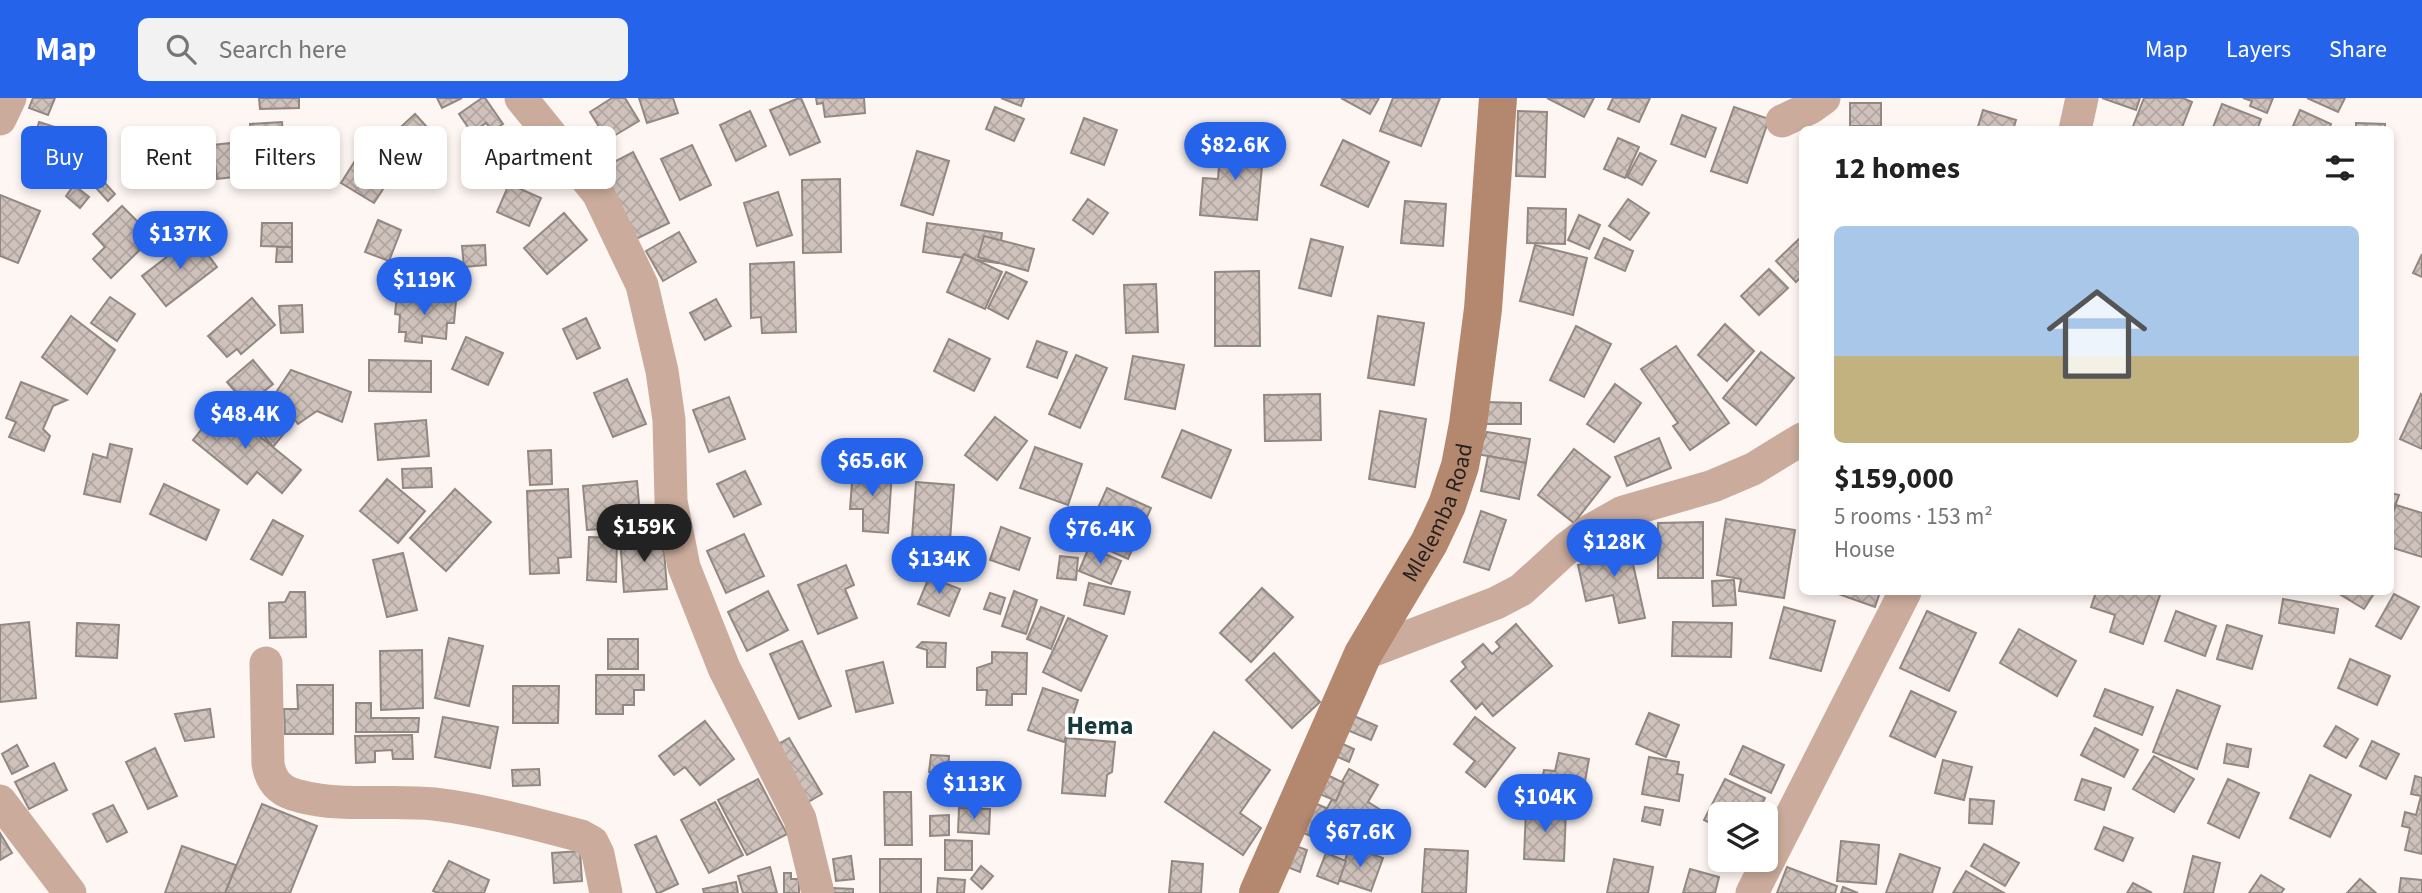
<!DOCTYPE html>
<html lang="en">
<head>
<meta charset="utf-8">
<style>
	:root { --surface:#fff; --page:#f2f2f2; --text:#222; --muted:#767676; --line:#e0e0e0; --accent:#2563eb }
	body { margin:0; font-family:"Source Sans 3",sans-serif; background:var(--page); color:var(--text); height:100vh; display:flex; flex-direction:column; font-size:26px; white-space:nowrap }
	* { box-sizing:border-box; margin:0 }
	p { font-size:23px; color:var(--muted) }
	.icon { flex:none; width:38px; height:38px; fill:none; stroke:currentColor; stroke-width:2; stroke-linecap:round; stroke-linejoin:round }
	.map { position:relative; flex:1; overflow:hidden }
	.drawer { position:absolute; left:1799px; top:28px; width:595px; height:469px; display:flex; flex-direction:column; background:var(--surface); border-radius:10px; box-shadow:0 4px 10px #0003 }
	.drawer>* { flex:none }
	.guide { position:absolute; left:21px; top:28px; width:665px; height:63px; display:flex; gap:14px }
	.fabs { position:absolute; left:1708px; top:704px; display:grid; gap:14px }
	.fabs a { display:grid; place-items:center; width:70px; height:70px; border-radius:10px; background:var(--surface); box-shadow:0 4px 10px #0003; font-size:35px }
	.price { position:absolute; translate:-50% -60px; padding:0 16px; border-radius:24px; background:var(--accent); color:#fff; font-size:23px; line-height:46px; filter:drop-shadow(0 2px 4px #0008) }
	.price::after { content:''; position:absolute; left:50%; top:42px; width:21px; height:16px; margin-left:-10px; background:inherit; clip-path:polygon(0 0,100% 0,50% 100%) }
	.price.active { background:#222; color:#fff }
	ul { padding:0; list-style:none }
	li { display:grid; align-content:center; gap:14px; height:371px; padding:0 35px }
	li+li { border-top:2px solid var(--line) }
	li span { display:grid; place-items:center; height:217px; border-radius:10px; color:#555 }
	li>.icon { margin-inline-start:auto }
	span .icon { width:126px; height:126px; fill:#fffc; stroke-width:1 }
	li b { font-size:30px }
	h2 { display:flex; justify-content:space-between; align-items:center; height:84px; padding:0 35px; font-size:30px }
	.chip { padding:0 24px; border-radius:10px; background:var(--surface); box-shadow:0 4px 10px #0003; font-size:24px; line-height:63px }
	.chip.active { background:var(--accent); color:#fff }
	header { display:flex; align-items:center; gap:42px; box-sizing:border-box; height:98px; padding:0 35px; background:var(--accent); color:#fff }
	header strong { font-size:33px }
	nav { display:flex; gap:38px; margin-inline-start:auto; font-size:24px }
	.search { width:490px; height:63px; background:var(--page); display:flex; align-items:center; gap:18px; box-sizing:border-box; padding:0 24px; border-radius:10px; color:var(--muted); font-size:26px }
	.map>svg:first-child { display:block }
	.building { fill:url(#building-cross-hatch); stroke:#938881; stroke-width:2 }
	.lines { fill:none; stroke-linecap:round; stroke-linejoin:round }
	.street { stroke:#cbac9c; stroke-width:33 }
	.secondary { stroke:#b4876f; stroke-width:38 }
	.labels { text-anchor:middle; stroke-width:7; stroke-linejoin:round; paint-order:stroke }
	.street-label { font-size:23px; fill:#241f1d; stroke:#fff }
	.quarter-label { font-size:26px; font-weight:bold; fill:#183a3c; stroke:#fff }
</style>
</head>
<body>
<header>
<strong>Map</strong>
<div class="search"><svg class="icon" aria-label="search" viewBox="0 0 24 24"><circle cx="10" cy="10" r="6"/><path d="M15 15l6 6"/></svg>Search here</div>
<nav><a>Map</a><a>Layers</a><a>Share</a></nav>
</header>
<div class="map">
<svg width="2422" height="795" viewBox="0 0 2422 795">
	<defs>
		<pattern id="building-cross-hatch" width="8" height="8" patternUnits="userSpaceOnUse" patternTransform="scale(1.75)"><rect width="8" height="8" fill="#cfc2bc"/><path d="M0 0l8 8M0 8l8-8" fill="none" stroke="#b2a6a1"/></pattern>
	</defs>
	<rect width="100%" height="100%" fill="#fef6f2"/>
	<!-- building -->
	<g class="building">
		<path d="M33 0H55L48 17 29 10Z"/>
		<path d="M259 0H299V10L260 11Z"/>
		<path d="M437 0H462L442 10Z"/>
		<path d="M482 0H485L503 26 492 33 486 25 472 35 459 16Z"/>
		<path d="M612 0H625L639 23 607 42 590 14Z"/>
		<path d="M639 0H673L678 15 647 25Z"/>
		<path d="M799 0H801L820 44 790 57 770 12Z"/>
		<path d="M816 0H864L865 15 825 19 823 5 817 6Z"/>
		<path d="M1001 0H1024L1021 8Z"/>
		<path d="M1341 0H1379L1370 16Z"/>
		<path d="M1393 0H1440L1421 48 1380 33Z"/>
		<path d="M1547 0H1594L1584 19Z"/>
		<path d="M1613 0H1650L1639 24 1608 11Z"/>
		<path d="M2102 0H2140L2136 12Z"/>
		<path d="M2144 0H2183L2192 4 2181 32H2134L2132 31Z"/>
		<path d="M2243 0H2273L2267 15 2250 8 2252 3Z"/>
		<path d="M2307 0H2345L2338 14Z"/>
		<rect x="1850" y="5" width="31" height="23"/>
		<path d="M2222 6 2261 21 2257 32H2212Z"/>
		<path d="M995 9 1024 21 1014 43 986 31Z"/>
		<path d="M1734 9 1769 21 1747 85 1711 73Z"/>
		<path d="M1983 12 2016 22 2013 32H1977Z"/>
		<path d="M2300 12 2331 26 2329 32H2300L2293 28Z"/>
		<path d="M750 13 766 48 736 63 720 27Z"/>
		<path d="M1518 13 1547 14 1545 79 1516 78Z"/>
		<path d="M415 16 437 40 412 62 391 38Z"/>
		<path d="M1682 17 1716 30 1705 59 1671 46Z"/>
		<path d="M1084 20 1117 32 1104 67 1071 55Z"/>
		<path d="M39 24 61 31 55 55 32 49Z"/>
		<path d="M282 24 286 72 253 75 250 26Z"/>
		<path d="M2356 25 2385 26V32H2356Z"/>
		<path d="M157 34 176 58 160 70 152 60 147 64 136 50Z"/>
		<path d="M1618 40 1639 49 1625 80 1604 71Z"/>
		<path d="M1221 42 1264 46 1257 122 1200 117 1203 80 1218 81Z"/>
		<path d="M1343 42 1389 64 1368 109 1321 87Z"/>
		<path d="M239 44 243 78 217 81 213 47Z"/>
		<path d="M365 47 398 68 374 105 341 85Z"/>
		<path d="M692 47 711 87 680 102 661 61Z"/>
		<path d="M917 53 949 63 933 117 901 107Z"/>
		<path d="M633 54 669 125 634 142 593 75Z"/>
		<path d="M1640 55 1656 63 1642 87 1627 79Z"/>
		<path d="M840 81 841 154 803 155 802 82Z"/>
		<path d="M104 84 115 96 108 103 97 91Z"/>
		<path d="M509 86 541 100 529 128 497 114Z"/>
		<path d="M74 87 89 99 80 110 66 98Z"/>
		<path d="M778 94 792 137 757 148 744 105Z"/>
		<path d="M0 97 40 113 18 165 0 158Z"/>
		<path d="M1088 101 1108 115 1093 136 1073 122Z"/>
		<path d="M1628 101 1649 115 1630 142 1609 128Z"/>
		<path d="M1405 103 1446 106 1443 148 1401 145Z"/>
		<path d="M122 108 153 139 111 180 93 161 105 149 93 136Z"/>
		<path d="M1528 110 1566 111 1565 146 1527 145Z"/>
		<path d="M564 115 587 142 547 176 524 150Z"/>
		<path d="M1579 117 1600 127 1589 151 1568 142Z"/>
		<path d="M378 122 401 132 389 163 365 154Z"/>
		<path d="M262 125H292V149L261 148Z"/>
		<path d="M927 125 1002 135 998 165 923 154Z"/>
		<path d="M679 134 696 164 663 183 646 153Z"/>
		<path d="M194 138 217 169 166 208 142 178Z"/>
		<path d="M984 138 1034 151 1028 173 978 159Z"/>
		<path d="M1802 138V178L1796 184 1776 163Z"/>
		<path d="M1604 140 1633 153 1625 173 1595 160Z"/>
		<path d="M1311 141 1343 149 1331 198 1299 190Z"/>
		<path d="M485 147 486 167 464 169 462 148Z"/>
		<path d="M1535 147 1587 160 1573 217 1520 203Z"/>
		<path d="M277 149H292V164H276Z"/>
		<path d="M964 156 1002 174 985 211 947 194Z"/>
		<path d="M2422 156V179L2413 175Z"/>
		<path d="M794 164 796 234 762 235 761 219 751 220 750 166Z"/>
		<path d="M1769 171 1788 190 1759 217 1741 198Z"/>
		<path d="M1259 173 1260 248H1215V174Z"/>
		<path d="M1006 174 1027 184 1008 221 988 210Z"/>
		<path d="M1156 186 1158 234 1126 235 1124 187Z"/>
		<path d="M397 197 456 203 454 225H447L446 241 422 238V245L405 243 406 234H399L400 217 395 216Z"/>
		<path d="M110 199 135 216 117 243 91 225Z"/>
		<path d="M252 200 275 227 241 256 237 251 227 259 208 238Z"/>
		<path d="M716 201 731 228 705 242 690 215Z"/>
		<path d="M302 207 303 234 281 235 279 208Z"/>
		<path d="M71 218 115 252 87 296 42 259Z"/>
		<path d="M1378 218 1424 225 1414 287 1368 280Z"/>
		<path d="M586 220 600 250 577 261 563 231Z"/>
		<path d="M1725 226 1754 253 1727 283 1698 257Z"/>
		<path d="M1576 228 1611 246 1584 299 1550 282Z"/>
		<path d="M466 239 503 255 488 287 452 271Z"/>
		<path d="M949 241 990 261 974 293 934 273Z"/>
		<path d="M1037 243 1067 254 1057 280 1027 269Z"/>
		<path d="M1676 248 1729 325 1690 352 1673 328 1678 325 1641 271Z"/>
		<path d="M1761 254 1794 280 1756 327 1723 300Z"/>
		<path d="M1076 257 1107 270 1080 330 1049 316Z"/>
		<path d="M1133 258 1184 267 1175 311 1125 301Z"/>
		<path d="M253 262 273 286 247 307 227 284Z"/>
		<path d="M369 262 431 263V294L369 293Z"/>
		<path d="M291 272 351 294 342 324 317 313 298 326 275 296Z"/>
		<path d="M627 281 646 326 613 339 594 295Z"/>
		<path d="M21 284 67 302 53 308 43 331 50 338 44 353 9 339 16 324 6 320Z"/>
		<path d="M1615 286 1641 305 1614 344 1587 326Z"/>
		<path d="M1320 296 1321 342 1265 343 1264 297Z"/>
		<path d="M2421 296 2422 297V351L2400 341Z"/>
		<path d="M729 299 745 341 709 354 693 312Z"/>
		<path d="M271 300 291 327 273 349 247 318Z"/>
		<path d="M1486 304 1521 305V326H1486Z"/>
		<path d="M221 307 301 372 282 395 257 374 247 386 193 342Z"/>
		<path d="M1380 313 1426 321 1415 389 1369 381Z"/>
		<path d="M995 319 1027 343 997 382 965 357Z"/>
		<path d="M426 322 429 358 378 362 375 326Z"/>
		<path d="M1182 332 1231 352 1211 400 1162 379Z"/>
		<path d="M1487 334 1530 341 1526 365 1477 356Z"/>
		<path d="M1659 340 1671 370 1627 388 1615 359Z"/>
		<path d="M110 346 132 351 120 404 84 396 93 356 107 360Z"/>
		<path d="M1035 349 1082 366 1068 407 1020 390Z"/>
		<path d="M1574 351 1610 379 1574 425 1538 397Z"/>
		<path d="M551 352 552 386 530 387 528 353Z"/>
		<path d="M1488 358 1526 365 1519 401 1481 393Z"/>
		<path d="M431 370 432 389 403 390 402 371Z"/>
		<path d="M853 371 892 373 888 435 863 433V411H850Z"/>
		<path d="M745 373 761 406 734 419 717 386Z"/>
		<path d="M387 381 425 413 398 445 360 413Z"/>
		<path d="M637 383 641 428 587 432 583 388Z"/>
		<path d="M916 384 954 387 950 443 912 440Z"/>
		<path d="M164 386 219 412 206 442 150 416Z"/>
		<path d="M1107 390 1151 410 1128 461 1084 441Z"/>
		<path d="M455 391 491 424 446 473 410 440Z"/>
		<path d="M568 391 571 459 558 460 559 475 530 476 527 393Z"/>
		<path d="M2390 395 2399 397 2390 423Z"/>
		<path d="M2396 407 2422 415V459L2390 449V423Z"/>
		<path d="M1481 413 1506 422 1489 472 1464 464Z"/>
		<path d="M1726 421 1795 432 1784 500 1739 493 1741 481 1717 477Z"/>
		<path d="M273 422 303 438 282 477 251 461Z"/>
		<path d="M1703 424V480H1658V425Z"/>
		<path d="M1001 429 1030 440 1019 472 990 462Z"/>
		<path d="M744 436 764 478 726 495 707 453Z"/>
		<path d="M663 438 667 491 624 494 620 441Z"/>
		<path d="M589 439 617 440 616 484 587 482Z"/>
		<path d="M1627 439 1645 520 1619 525 1613 497 1586 503 1578 467 1600 462 1596 446Z"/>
		<path d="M1089 449 1121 463 1111 486 1079 473Z"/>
		<path d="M403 455 417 512 387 519 373 462Z"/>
		<path d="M1060 458 1078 460 1076 482 1057 480Z"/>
		<path d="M846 467 854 487 845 491 857 520 818 536 798 487Z"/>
		<path d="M929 479 960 491 949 518 918 506Z"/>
		<path d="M1734 482 1736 507 1713 508 1712 483Z"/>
		<path d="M1089 485 1130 494 1124 516 1084 507Z"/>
		<path d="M1262 490 1293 519 1251 564 1220 535Z"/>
		<path d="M768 493 788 532 747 553 728 514Z"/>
		<path d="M1014 493 1037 502 1026 536 1002 528Z"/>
		<path d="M290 494H305L306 539 270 540 269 505 285 504Z"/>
		<path d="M1833 494H1880L1875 509Z"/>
		<path d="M2096 494H2161L2143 546 2110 534 2115 517 2091 509Z"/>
		<path d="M2336 494H2375L2364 511Z"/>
		<path d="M990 495 1005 500 1000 516 984 511Z"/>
		<path d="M2394 496 2419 509 2401 541 2376 528Z"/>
		<path d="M2283 501 2338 511 2334 535 2279 525Z"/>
		<path d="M1041 509 1064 518 1051 551 1027 541Z"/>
		<path d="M1784 509 1835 523 1821 573 1770 560Z"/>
		<path d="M1927 513 1976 535 1949 593 1900 570Z"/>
		<path d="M2176 513 2216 528 2205 558 2165 543Z"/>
		<path d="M1068 520 1107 538 1081 593 1043 574Z"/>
		<path d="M29 524 36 600 0 604V527Z"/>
		<path d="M1673 524 1732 525 1731 559 1672 558Z"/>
		<path d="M77 525 119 527 117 560 76 558Z"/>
		<path d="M1516 526 1552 568 1493 618 1482 605 1476 611 1451 583 1466 569 1462 564 1483 546 1492 556 1500 549 1496 544Z"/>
		<path d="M2227 527 2262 538 2252 571 2217 561Z"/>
		<path d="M2019 531 2076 563 2057 598 2000 565Z"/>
		<path d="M449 540 483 548 469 608 435 600Z"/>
		<rect x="608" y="541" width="30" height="30"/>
		<path d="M802 543 831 608 799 621 770 556Z"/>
		<path d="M922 544 946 545 945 569H927V552L917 549Z"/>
		<path d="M422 552 423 610 381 612 380 553Z"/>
		<path d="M992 554 1027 555 1026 596H1012V607H986L987 592H977V570L992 565Z"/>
		<path d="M1274 555 1320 604 1292 630 1246 582Z"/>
		<path d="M2350 561 2390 578 2377 607 2338 590Z"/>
		<path d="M883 564 893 605 856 614 846 573Z"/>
		<path d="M596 577H644V592H634V607H623V616H596Z"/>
		<path d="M297 587H333V636H285L284 611H298Z"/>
		<path d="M513 588H559L558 625H513Z"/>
		<path d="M1043 590 1078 602 1064 644 1028 632Z"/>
		<path d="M2105 591 2153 609 2142 637 2094 618Z"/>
		<path d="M2177 592 2220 608 2197 671 2153 654Z"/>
		<path d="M1911 593 1956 614 1935 659 1890 638Z"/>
		<path d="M356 605H371V620H419L418 634H356Z"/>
		<path d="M210 611 214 639 185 643 175 616Z"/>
		<path d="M1347 615 1377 628 1371 642 1340 629Z"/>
		<path d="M1649 615 1679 627 1666 659 1636 646Z"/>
		<path d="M443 619 498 629 490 670 435 659Z"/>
		<path d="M1475 619 1515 650 1485 689 1466 674 1475 663 1454 646Z"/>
		<path d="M705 623 734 661 700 687 685 669 674 677 659 658Z"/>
		<path d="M2336 628 2358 641 2346 660 2324 648Z"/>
		<path d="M2095 630 2138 652 2124 679 2081 657Z"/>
		<path d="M1214 634 1270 672 1240 715 1261 730 1243 757 1165 704Z"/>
		<path d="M412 637 413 661H393L392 652 375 653V664L356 665 355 638Z"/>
		<path d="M789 640 822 696 805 706 771 650Z"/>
		<path d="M1066 640 1115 644 1112 674 1107 677 1105 698 1062 695Z"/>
		<path d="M1336 643 1354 651 1349 664 1331 656Z"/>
		<path d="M2372 643 2399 656 2386 681 2360 668Z"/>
		<path d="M2227 646 2251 651 2248 669 2224 665Z"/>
		<path d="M17 647 28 668 12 676 2 656Z"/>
		<path d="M1743 648 1784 667 1771 695 1730 676Z"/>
		<path d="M155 650 177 698 148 711 126 664Z"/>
		<path d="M1559 655 1589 661 1582 700 1540 693 1544 672 1555 673Z"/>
		<path d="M931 657 949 658 948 675 929 674Z"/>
		<path d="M2154 658 2194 681 2174 714 2133 691Z"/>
		<path d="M1649 659 1679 664 1677 676 1683 677 1679 703 1642 696Z"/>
		<path d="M1943 662 1972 669 1964 702 1935 695Z"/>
		<path d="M972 664 996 673 993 697 963 685Z"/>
		<path d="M54 665 67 692 29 711 15 684Z"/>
		<path d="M539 671 540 687 513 688 512 672Z"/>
		<path d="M1349 671 1378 687 1368 704 1381 712 1368 736 1326 712Z"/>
		<path d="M1323 675 1344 685 1336 703 1315 694Z"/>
		<path d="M2310 677 2351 697 2330 739 2290 720Z"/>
		<path d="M2415 678 2422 680V756L2405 752 2410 730 2402 728 2405 714 2416 717 2421 698 2411 696Z"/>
		<rect x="932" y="680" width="21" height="9"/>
		<path d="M758 681 787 736 747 757 718 702Z"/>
		<path d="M1725 681 1765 700 1757 716H1720V730L1704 722Z"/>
		<path d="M2082 681 2111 690 2104 712 2075 702Z"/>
		<path d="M2228 681 2259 695 2239 740 2208 725Z"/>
		<path d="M884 694H911L912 747H885Z"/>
		<path d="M1970 701 1994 703 1992 726 1969 725Z"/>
		<path d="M1310 703 1326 710 1313 739 1296 732Z"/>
		<path d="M715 704 743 757 709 775 681 722Z"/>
		<path d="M262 706 317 728 290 795H225Z"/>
		<path d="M113 707 127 734 107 744 93 716Z"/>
		<path d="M1645 709 1663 712 1660 727 1642 723Z"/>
		<path d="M959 710 990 711 989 736 958 734Z"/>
		<path d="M1526 710 1566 712 1564 763 1524 761Z"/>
		<path d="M949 717V737L930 738V718Z"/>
		<path d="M2104 729 2133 740 2123 763 2095 751Z"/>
		<path d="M0 735 12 755 0 762Z"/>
		<path d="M656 738 678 786 659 795H657L635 747Z"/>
		<path d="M945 742 972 743V772H945Z"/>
		<path d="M1841 743 1879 747 1876 786 1837 783Z"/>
		<path d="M1285 744 1307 752 1300 774 1277 765Z"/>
		<path d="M1984 746 2019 765 2005 788 1971 768Z"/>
		<path d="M182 748 236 767 225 795H165Z"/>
		<path d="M1350 748 1383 760 1371 793 1338 782Z"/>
		<path d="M1425 751 1468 753 1466 795H1422Z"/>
		<path d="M580 753 582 783 554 785 552 755Z"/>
		<path d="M1326 755 1346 763 1338 786 1317 778Z"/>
		<path d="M1900 756 1940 770 1932 795H1886Z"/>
		<path d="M851 758 854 781 836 783 833 761Z"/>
		<path d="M2193 758 2220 765 2213 795H2184Z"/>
		<rect x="880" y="761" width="41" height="34"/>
		<path d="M1614 761 1653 769 1648 795H1607Z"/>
		<path d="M449 763 489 782 484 795H438L433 793Z"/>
		<path d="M1172 763 1203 766 1201 795H1169Z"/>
		<path d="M981 768 993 778 982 791 971 781Z"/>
		<path d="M770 769 777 795H743L738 778Z"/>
		<path d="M1787 769 1837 788 1835 795H1777Z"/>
		<path d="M1690 771 1719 779 1715 795H1683Z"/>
		<path d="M1966 773 2004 795H1953Z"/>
		<path d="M784 775H791V781H799V795H784Z"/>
		<path d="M2261 777 2284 791 2281 795H2249Z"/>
		<path d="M938 780 965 782 964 795H937Z"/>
		<path d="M2401 780 2422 782V795H2399Z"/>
		<path d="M2360 781 2376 795H2347Z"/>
		<path d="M736 784 738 795H704L703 791Z"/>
		<path d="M2133 785 2152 795H2127Z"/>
		<path d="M1843 789 1858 795H1841Z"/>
		<path d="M833 790 853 791V795H833Z"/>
	</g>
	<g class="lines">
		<!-- street -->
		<g class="street">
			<path d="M521 0 598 95 642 187 662 273 669 322 671 403 684 469 724 570 800 721 818 795"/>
			<path d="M0 21 10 0"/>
			<path d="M1782 23 1810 10 1824 0"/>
			<path d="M2075 32 2082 0"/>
			<path d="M1363 556 1496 505 1521 492 1567 450 1591 432 1623 414 1713 388 1753 371 1802 341"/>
			<path d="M266 565 268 666C271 684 281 694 299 698 343 710 389 701 434 706 484 712 532 725 581 738L592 744 598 756 606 795"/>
			<path d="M0 703 70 795"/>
			<path d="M1752 795 1905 494"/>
		</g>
		<!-- secondary -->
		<path class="secondary" id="s1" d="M1258 795 1363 556 1429 445 1447 407 1460 368 1468 326 1483 211 1498 0"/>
	</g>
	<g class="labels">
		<!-- street labels -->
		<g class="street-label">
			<text dy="8" stroke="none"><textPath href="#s1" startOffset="422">Mlelemba Road</textPath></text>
		</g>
		<!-- quarter labels -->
		<g class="quarter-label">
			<text x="1100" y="636">Hema</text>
		</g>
	</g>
</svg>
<div class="fabs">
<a><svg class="icon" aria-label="layers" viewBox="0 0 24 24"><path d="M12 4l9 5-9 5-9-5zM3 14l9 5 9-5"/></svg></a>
</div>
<b class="price" style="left:1235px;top:84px">$82.6K</b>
<b class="price" style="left:180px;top:173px">$137K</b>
<b class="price" style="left:424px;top:219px">$119K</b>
<b class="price" style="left:245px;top:353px">$48.4K</b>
<b class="price" style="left:872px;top:400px">$65.6K</b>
<b class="price active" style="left:644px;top:466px">$159K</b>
<b class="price" style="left:1100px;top:468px">$76.4K</b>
<b class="price" style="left:1614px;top:481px">$128K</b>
<b class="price" style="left:939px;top:498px">$134K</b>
<b class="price" style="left:974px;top:723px">$113K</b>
<b class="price" style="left:1545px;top:736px">$104K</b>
<b class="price" style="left:1360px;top:771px">$67.6K</b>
<div class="guide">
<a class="chip active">Buy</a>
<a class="chip">Rent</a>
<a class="chip">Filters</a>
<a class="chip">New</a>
<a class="chip">Apartment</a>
</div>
<section class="drawer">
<h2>12 homes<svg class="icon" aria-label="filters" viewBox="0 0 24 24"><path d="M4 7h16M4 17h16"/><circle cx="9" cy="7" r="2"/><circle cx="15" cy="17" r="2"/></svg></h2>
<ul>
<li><span style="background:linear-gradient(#a9c7e8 60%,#c2b280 0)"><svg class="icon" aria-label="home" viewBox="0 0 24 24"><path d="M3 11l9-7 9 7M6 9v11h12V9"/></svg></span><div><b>$159,000</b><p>5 rooms · 153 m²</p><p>House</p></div></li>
</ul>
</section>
</div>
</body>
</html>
